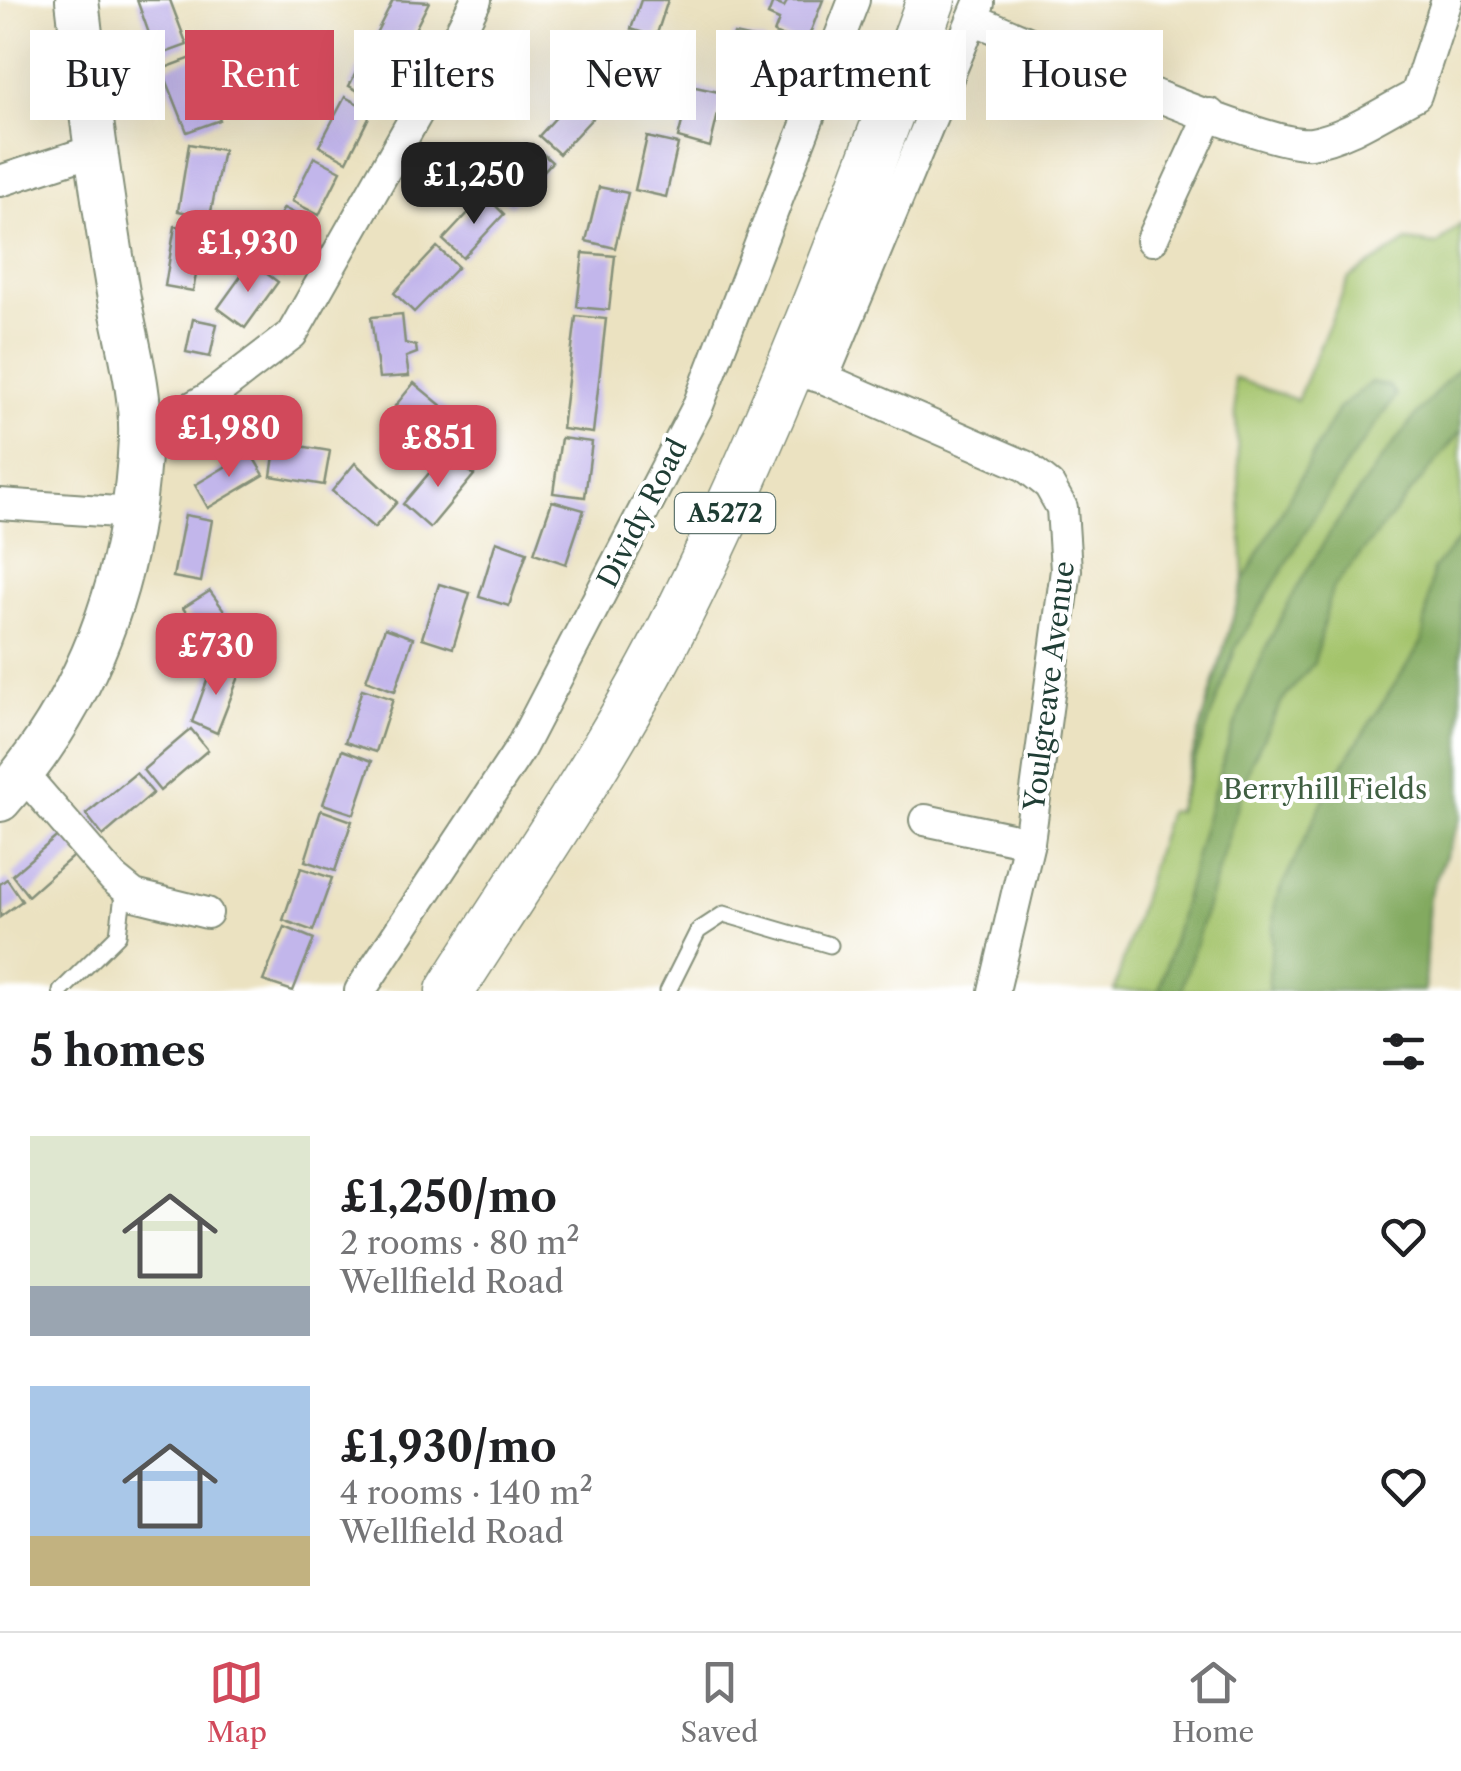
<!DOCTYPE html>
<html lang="en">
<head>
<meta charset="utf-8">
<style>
	:root { --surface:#fff; --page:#f2f2f2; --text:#202124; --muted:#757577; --line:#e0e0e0; --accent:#d1495b }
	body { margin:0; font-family:"Libre Caslon Text",serif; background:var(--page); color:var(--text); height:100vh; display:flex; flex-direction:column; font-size:38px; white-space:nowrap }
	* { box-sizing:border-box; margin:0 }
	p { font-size:32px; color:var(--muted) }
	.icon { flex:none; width:55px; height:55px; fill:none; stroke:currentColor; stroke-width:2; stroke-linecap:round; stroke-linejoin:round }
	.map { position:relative; height:991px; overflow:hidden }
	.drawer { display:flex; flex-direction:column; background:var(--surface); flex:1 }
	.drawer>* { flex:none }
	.banner { position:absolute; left:30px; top:30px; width:1402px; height:90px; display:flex; gap:20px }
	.price { position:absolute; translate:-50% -85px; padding:0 22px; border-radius:20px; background:var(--accent); color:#fff; font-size:32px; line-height:65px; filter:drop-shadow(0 2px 5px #0008) }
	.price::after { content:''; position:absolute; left:50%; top:60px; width:30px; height:22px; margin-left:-15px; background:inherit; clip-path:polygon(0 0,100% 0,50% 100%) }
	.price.on { background:#222; color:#fff }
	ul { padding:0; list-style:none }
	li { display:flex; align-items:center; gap:30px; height:250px; padding:0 30px }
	li span { display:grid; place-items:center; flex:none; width:280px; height:200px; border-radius:0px; color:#555 }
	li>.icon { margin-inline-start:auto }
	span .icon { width:120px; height:120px; fill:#fffc; stroke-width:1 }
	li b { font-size:42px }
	h2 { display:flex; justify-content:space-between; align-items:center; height:120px; padding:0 30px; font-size:42px }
	.pill { padding:0 35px; border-radius:0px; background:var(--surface); box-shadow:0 10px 40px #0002; font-size:35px; line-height:90px }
	.pill.on { background:var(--accent); color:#fff }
	.tabs { display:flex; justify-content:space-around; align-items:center; height:140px; border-top:2px solid var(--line); background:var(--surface); font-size:28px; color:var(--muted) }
	.tabs a { display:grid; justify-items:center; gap:5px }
	.tabs .on { color:var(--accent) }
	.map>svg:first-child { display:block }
	.green { fill:#a4c46c; stroke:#628050; stroke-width:2.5 }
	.forest { fill:#83aa60; stroke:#51744a; stroke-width:2.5 }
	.building { fill:#c2b6eb }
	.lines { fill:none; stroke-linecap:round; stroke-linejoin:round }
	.lane-casing { stroke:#85907a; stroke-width:19 }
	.street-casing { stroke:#85907a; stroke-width:34 }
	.secondary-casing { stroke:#85907a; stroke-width:46 }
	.primary-casing { stroke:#85907a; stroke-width:51 }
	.lane { stroke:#fff; stroke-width:15 }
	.street { stroke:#fff; stroke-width:30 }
	.secondary { stroke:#fff; stroke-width:42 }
	.primary { stroke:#fff; stroke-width:48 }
	.labels { text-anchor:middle; stroke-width:8; stroke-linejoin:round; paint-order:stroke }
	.shield { fill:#fff; stroke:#627771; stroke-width:2.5 }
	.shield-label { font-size:25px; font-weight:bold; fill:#1f3d34 }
	.street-label { font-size:28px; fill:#1f3d34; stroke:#fff }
	.park-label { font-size:28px; fill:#405f42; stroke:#fff }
</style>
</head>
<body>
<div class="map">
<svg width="1461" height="991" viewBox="0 0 1461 991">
	<rect width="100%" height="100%" fill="#fff"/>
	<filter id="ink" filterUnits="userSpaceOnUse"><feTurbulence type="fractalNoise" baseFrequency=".01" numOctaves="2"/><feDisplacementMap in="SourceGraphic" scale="20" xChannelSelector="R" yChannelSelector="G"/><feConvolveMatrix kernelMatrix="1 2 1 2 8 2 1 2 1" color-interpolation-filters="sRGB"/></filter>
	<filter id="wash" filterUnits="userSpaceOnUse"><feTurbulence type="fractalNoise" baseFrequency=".0048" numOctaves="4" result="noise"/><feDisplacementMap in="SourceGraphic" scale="40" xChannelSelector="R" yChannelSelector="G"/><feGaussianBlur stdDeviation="2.25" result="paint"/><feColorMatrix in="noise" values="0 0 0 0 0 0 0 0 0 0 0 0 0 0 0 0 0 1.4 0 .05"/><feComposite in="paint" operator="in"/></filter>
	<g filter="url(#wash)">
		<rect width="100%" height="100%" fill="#ebe2c1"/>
		<!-- green -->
		<path class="green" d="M1461 224V816L1429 896 1424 991H1114L1168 811 1176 812 1244 580 1234 378 1297 400 1349 278 1407 241 1437 245Z"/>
		<!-- forest -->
		<g class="forest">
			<path d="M1461 365V431L1332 589 1314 663 1282 701 1251 763 1181 991H1159C1192 880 1215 760 1263 655 1308 555 1386 444 1461 365Z"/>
			<path d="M1371 382 1389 386 1396 396 1342 471 1236 647 1176 813 1244 580 1338 409Z"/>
			<path d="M1461 537V816L1429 896 1424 991H1268L1275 901 1333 780 1422 642 1433 569Z"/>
		</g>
		<g id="blocks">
			<!-- building -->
			<g class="building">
				<path d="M137 0H170L187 45 157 56Z"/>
				<path d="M393 0 429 2 378 102 349 86Z"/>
				<path d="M641 0H668L656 37 631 29Z"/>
				<path d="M788 0H823L805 46 774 33 779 20 768 15 773 2 784 7Z"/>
				<path d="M734 34 766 41 753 97 721 89Z"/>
				<path d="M630 38 650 57 608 104 588 85Z"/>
				<path d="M197 56 220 120 187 132 162 69Z"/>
				<path d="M691 86 723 93 710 147 678 138Z"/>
				<path d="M580 91 600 110 559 154 539 136Z"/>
				<path d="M345 97 372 111 347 161 319 146Z"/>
				<path d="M647 137 678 144 666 197 635 190Z"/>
				<path d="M189 144 223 150 210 217 178 211Z"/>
				<path d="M532 144 552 162 511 206 491 188Z"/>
				<path d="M314 157 341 171 319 215 292 201Z"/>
				<path d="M599 187 628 193 615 248 586 241Z"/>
				<path d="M485 195 504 214 463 258 443 240Z"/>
				<path d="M284 208 313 223 283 274 256 257Z"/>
				<path d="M175 226 204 230 193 291 165 286Z"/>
				<path d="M437 247 458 267 414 312 394 293Z"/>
				<path d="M583 253 615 256 609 310 577 307Z"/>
				<path d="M251 262 278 282 245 328 218 308Z"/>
				<path d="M402 314 405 343 416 346 417 353 406 357 409 376 379 378 371 317Z"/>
				<path d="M576 316 606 319 593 433 562 429Z"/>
				<path d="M193 319 217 324 210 357 186 352Z"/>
				<path d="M414 383 460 421 441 444 395 406Z"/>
				<path d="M561 438 592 442 585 497 553 493Z"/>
				<path d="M276 442 330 451 324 485 271 476Z"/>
				<path d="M250 452 264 475 208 508 195 485Z"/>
				<path d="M446 453 474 475 430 528 403 504Z"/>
				<path d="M355 463 397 502 374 528 332 491Z"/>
				<path d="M552 501 584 510 566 564 534 553Z"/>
				<path d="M185 515 212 520 201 582 173 577Z"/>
				<path d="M496 541 527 552 509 606 479 597Z"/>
				<path d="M439 584 470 593 453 648 422 638Z"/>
				<path d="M210 591 245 639 218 659 183 608Z"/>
				<path d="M385 628 413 638 395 691 366 680Z"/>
				<path d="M213 664 240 674 217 733 192 722Z"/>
				<path d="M362 689 393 699 376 752 345 742Z"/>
				<path d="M191 729 208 750 160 791 143 770Z"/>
				<path d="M342 750 372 761 354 814 323 804Z"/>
				<path d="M136 773 153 793 103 836 86 814Z"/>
				<path d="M321 810 352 821 335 871 305 861Z"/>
				<path d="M61 833 79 851 28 896 12 875Z"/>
				<path d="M301 868 332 878 313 931 283 920Z"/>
				<path d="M7 879 22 901 0 917V884Z"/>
				<path d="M285 927 314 939 293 991 263 981Z"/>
			</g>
		</g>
	</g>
	<g filter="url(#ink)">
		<use href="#blocks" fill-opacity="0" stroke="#85907a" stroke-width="2.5"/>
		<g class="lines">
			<defs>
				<g id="lane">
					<path d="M61 991 118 935 124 887"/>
					<path d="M668 991 698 931 724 914 830 945"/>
				</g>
				<g id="street">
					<path d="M973 19C1030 42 1267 149 1311 143 1346 138 1384 111 1416 95L1447 0"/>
					<path d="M0 181 95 150"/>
					<path d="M1152 240 1210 114"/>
					<path d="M790 369 823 378 1025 466 1049 485 1062 508 1066 570 1029 842 994 991"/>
					<path d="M823 378 979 3"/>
					<path d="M140 436 207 399 292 334 432 87 476 0"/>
					<path d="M0 504 132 513"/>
					<path d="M23 774 113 878 134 895 207 913"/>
					<path d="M925 820 1029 842"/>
					<path d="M360 991 520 749 697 408 854 0"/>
				</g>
				<path id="secondary" d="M0 800C91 697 134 576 140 438 142 390 125 335 117 287 101 192 88 96 77 0"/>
				<path id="primary" d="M450 991C528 868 613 748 678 616 777 417 855 209 931 0"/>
			</defs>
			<!-- lane casing -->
			<use href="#lane" class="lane-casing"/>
			<!-- street casing -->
			<use href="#street" class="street-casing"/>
			<!-- secondary casing -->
			<use href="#secondary" class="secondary-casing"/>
			<!-- primary casing -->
			<use href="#primary" class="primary-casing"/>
			<!-- lane -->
			<use href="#lane" class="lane"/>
			<!-- street -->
			<use href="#street" class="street"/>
			<!-- secondary -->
			<use href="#secondary" class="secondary"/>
			<!-- primary -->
			<use href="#primary" class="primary"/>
		</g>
	</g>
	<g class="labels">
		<!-- shield labels -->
		<rect class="shield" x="675" y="493" width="100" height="40" rx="8"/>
		<g class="shield-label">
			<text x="725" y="522">A5272</text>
		</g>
		<!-- street labels -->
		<g class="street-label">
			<text transform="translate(642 513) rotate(-63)" y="10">Dividy Road</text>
			<text transform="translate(1049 686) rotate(-83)" y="10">Youlgreave Avenue</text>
		</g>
		<!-- park labels -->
		<g class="park-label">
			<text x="1325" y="799">Berryhill Fields</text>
		</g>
	</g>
</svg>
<b class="price on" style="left:474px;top:227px">£1,250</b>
<b class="price" style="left:248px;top:295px">£1,930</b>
<b class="price" style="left:229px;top:480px">£1,980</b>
<b class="price" style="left:438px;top:490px">£851</b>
<b class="price" style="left:216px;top:698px">£730</b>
<div class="banner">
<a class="pill">Buy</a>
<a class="pill on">Rent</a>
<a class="pill">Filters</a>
<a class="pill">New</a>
<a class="pill">Apartment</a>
<a class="pill">House</a>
</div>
</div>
<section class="drawer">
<h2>5 homes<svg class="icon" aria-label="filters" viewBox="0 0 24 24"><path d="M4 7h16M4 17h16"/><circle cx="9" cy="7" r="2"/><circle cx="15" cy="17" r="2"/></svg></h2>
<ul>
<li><span style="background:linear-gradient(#dfe7d0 75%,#9aa5b1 0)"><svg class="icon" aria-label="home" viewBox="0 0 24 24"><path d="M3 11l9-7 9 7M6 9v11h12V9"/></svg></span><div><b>£1,250/mo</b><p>2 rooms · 80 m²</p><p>Wellfield Road</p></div><svg class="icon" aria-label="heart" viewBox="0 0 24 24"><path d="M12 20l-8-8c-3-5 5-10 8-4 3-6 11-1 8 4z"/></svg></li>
<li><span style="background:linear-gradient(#a9c7e8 75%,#c2b280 0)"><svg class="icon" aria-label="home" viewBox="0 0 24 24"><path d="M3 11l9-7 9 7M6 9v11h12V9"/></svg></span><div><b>£1,930/mo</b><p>4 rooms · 140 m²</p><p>Wellfield Road</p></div><svg class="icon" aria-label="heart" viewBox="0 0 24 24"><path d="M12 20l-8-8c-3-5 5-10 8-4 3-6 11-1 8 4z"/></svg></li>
</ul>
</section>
<nav class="tabs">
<a class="on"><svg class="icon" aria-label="map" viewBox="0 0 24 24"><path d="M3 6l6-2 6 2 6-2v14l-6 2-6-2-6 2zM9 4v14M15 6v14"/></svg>Map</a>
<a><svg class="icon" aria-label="saved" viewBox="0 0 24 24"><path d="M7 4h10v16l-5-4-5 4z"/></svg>Saved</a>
<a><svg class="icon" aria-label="home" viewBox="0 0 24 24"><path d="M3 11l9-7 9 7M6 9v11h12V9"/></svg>Home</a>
</nav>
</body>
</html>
